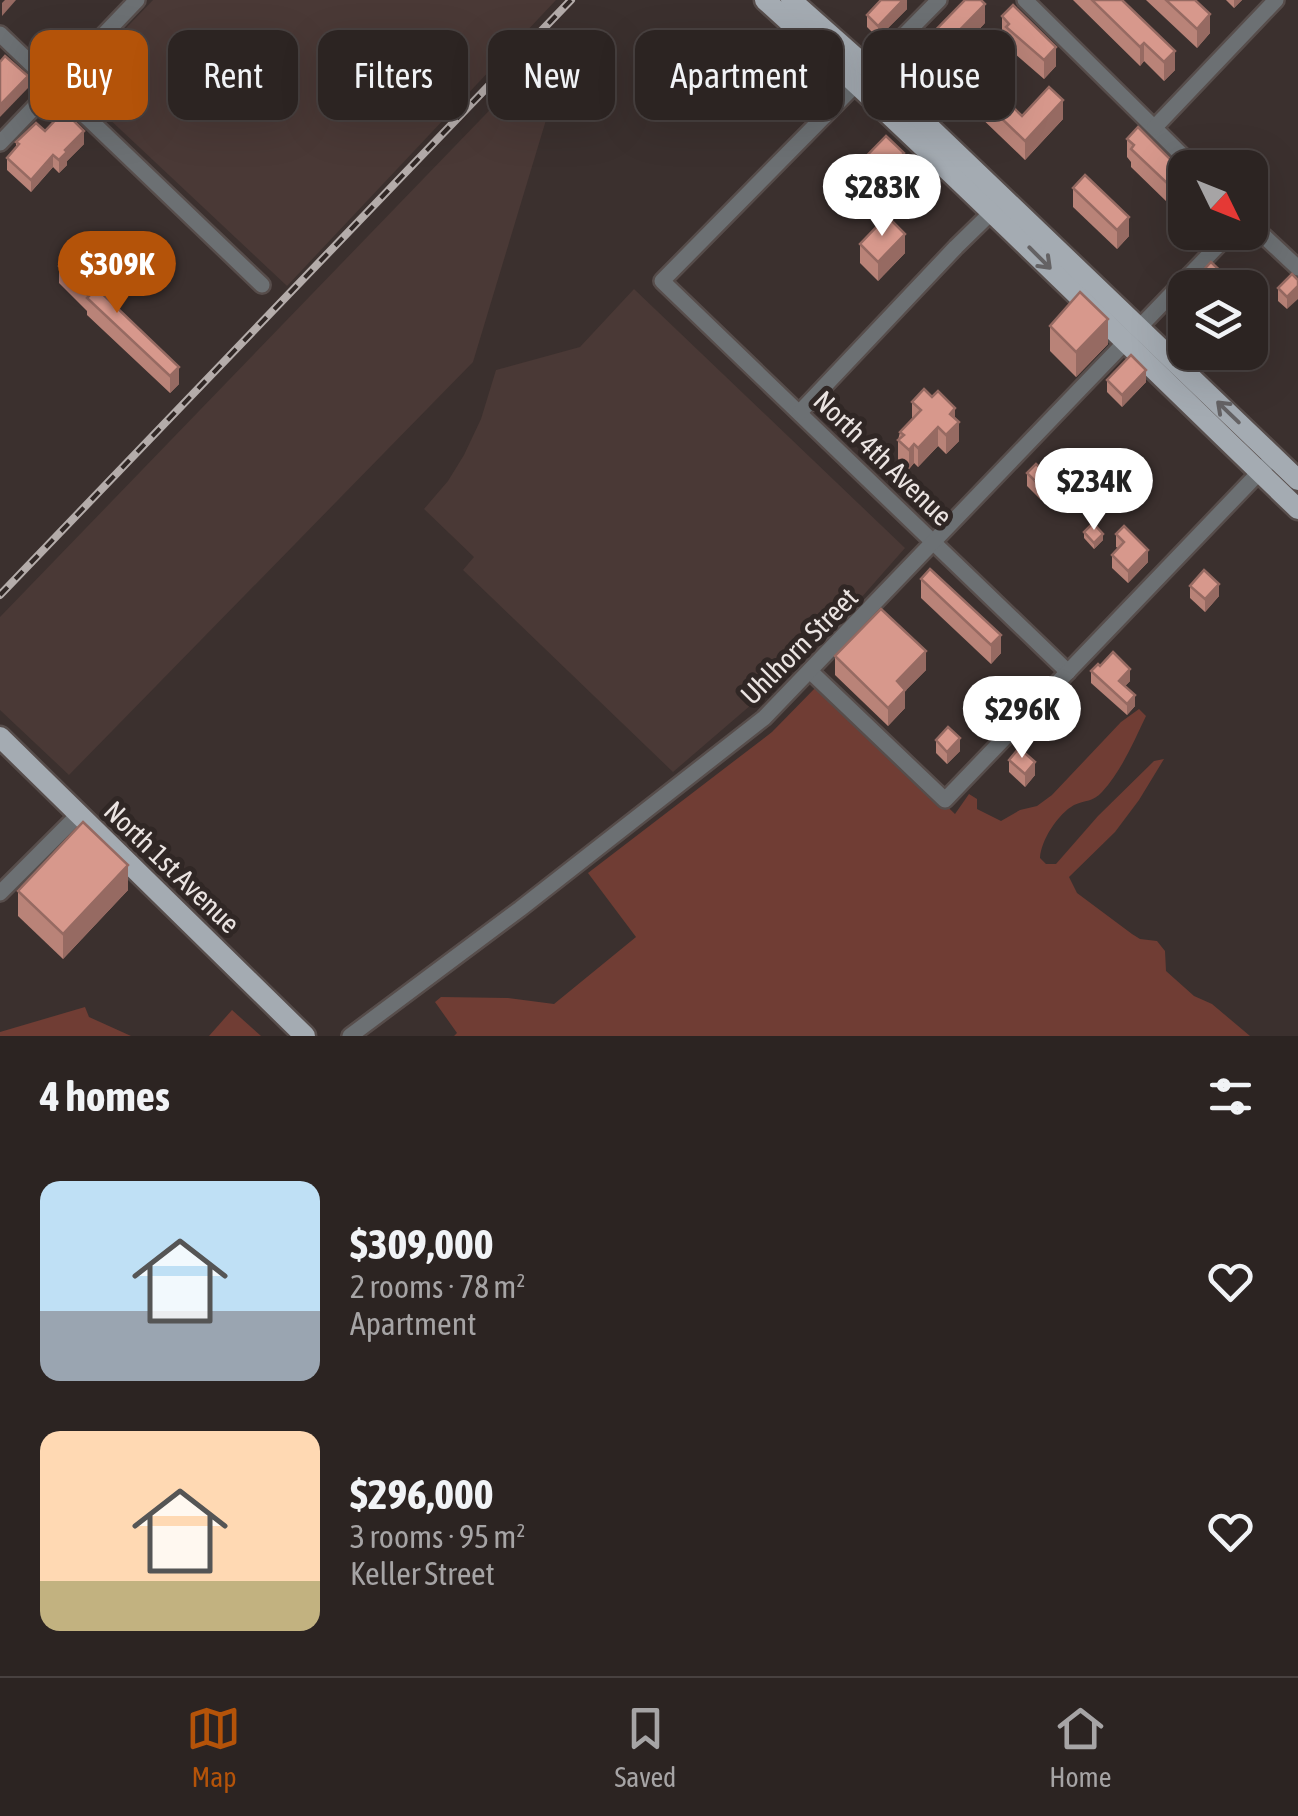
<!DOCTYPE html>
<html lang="en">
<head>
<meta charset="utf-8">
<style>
	:root { --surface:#2c2422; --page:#342c2a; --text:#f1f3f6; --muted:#a6a4a5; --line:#484140; --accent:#b45309 }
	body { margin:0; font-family:"Asap Condensed",sans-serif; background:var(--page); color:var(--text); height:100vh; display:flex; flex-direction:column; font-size:38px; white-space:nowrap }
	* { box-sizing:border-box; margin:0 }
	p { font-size:32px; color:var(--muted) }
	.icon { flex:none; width:55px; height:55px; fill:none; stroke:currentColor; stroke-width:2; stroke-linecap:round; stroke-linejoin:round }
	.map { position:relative; height:1036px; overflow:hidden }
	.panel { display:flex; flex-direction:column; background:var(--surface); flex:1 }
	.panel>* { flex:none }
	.hud { position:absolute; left:30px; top:30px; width:1240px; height:90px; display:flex; gap:20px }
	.needle { width:65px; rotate:133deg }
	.buttons { position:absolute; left:1168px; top:150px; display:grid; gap:20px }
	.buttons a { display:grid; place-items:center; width:100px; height:100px; border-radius:20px; background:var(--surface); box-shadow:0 10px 40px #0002,0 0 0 2px var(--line); font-size:50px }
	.price { position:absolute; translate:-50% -85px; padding:0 22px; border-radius:35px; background:#fff; color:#222; font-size:32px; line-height:65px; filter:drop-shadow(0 2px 5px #0008) }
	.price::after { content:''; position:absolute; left:50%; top:60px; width:30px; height:22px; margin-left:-15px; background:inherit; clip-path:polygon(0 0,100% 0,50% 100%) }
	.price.current { background:var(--accent); color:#fff }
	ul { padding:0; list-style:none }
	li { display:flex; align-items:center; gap:30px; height:250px; padding:0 40px }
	li span { display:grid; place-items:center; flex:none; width:280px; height:200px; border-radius:20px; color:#555 }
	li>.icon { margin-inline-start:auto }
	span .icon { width:120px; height:120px; fill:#fffc; stroke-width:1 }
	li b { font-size:42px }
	h2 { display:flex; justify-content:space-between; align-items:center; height:120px; padding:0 40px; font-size:42px }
	.pill { padding:0 35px; border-radius:20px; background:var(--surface); box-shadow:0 10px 40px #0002,0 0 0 2px var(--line); font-size:35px; line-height:90px }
	.pill.current { background:var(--accent); color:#fff }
	.tab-bar { display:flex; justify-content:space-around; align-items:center; height:140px; border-top:2px solid var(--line); background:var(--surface); font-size:28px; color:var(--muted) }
	.tab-bar a { display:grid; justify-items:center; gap:5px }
	.tab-bar .current { color:var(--accent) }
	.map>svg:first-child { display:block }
	.built { fill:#4a3936 }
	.green { fill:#703d34 }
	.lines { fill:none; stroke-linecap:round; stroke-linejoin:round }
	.minor-casing { stroke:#574d4b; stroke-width:20 }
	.major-casing { stroke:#574d4b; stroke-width:25 }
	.minor { stroke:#6c7073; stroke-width:15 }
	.major { stroke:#a4abb2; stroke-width:20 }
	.rail-casing { stroke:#b4acaa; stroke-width:8 }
	.rail { stroke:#302725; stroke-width:4; stroke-dasharray:11; stroke-linecap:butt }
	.wall { fill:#b98378 }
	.shaded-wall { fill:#966a62 }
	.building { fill:#d7988c; stroke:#966a62; stroke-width:2.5 }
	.oneway { stroke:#646264 }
	.labels { text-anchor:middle; stroke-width:10; stroke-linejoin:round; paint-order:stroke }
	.street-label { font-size:28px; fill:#ebe4e2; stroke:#302725 }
</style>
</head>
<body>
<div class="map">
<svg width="1298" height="1036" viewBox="0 0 1298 1036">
	<rect width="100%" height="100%" fill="#3b302e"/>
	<!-- built -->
	<g class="built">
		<path d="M153 0H556L287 286 72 84Z"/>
		<path d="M568 29 587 33 559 77 473 362 69 775 0 710V617Z"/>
		<path d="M634 289 905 548 816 649 673 772 463 570 474 557 424 509 448 481 464 455 481 419 496 370 580 347Z"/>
	</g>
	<!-- green -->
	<g class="green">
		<path d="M819 684 955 814 969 794 977 799V809L1001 821 1020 810 1037 806 1052 795 1121 722 1139 709 1146 716C1133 743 1122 770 1102 792 1093 802 1085 800 1074 805 1058 814 1041 840 1040 858L1046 864H1056L1098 816 1154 761 1164 759 1139 800 1115 832 1069 877 1077 893 1132 934 1140 939 1157 941 1165 951 1166 971 1194 996 1212 1004 1250 1036H454L457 1033 435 1002 441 997 508 998 554 1004 636 937 588 873 772 732Z"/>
		<path d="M85 1007 89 1017 131 1036H0V1032Z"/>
		<path d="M232 1010 261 1036H209Z"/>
	</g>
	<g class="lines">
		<defs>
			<g id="minor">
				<path d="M939 0 662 281 1068 672"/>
				<path d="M1025 0 1195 168"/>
				<path d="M0 34 262 285"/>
				<path d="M1155 127 1276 0"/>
				<path d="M0 143 137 0"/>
				<path d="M1250 223 1298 268"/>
				<path d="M800 412 956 247 998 206"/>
				<path d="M811 672 945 800 1274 457"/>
				<path d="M0 893 79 814"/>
				<path d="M350 1036 520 909 764 718 1231 232"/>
			</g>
			<g id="major">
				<path d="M765 0C947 165 1121 339 1298 509"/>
				<path d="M791 0 871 71 1298 480"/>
				<path d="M0 737 305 1036"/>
			</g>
		</defs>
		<!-- minor casing -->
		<use href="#minor" class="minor-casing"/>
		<!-- major casing -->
		<use href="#major" class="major-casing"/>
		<!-- minor -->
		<use href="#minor" class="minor"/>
		<!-- major -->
		<use href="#major" class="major"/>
		<defs>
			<path id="rail" d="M0 595 571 0"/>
		</defs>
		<!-- rail casing -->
		<use href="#rail" class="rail-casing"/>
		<!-- rail -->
		<use href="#rail" class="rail"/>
	</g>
	<!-- wall -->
	<g class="wall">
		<path d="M907 0V9L878 38 867 27V15Z"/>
		<path d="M1073 0H1122L1175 70 1164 81 1144 61 1140 66Z"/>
		<path d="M1146 0H1195L1210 33 1197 48Z"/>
		<path d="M1226 0H1242L1234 8Z"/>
		<path d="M1002 16 1056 66 1044 79 1006 46V40L1002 35Z"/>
		<path d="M985 23 957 52 1022 116 1063 119 1025 160 923 62V43Z"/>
		<path d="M45 131 84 144 67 161V165L59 173 53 167 31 192 7 170V158L16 147V142Z"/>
		<path d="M1127 139 1181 189 1168 203 1131 167V162L1127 157Z"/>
		<path d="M904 172 866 212 848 194V175Z"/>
		<path d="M1073 188 1129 236 1117 249 1073 207Z"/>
		<path d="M860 244 905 253 878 281 860 263Z"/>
		<path d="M59 266 95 288 179 384 170 393 87 315V311L59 283Z"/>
		<path d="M1298 280 1287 309 1278 301V288Z"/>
		<path d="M1185 289V339L1170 324V305Z"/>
		<path d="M1050 326 1108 344 1076 377 1050 351Z"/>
		<path d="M1107 380 1146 382 1122 407 1107 392Z"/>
		<path d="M912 402 955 419 959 441 946 454 938 446 918 467 914 463 909 469 898 459V440L900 432 912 419Z"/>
		<path d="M1027 473 1050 490 1041 500 1027 486Z"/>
		<path d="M1113 495 1130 500 1122 510 1113 501Z"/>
		<path d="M1084 532 1103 540 1094 549 1084 538Z"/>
		<path d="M1116 534 1148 562 1128 583 1112 568V555L1118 548 1116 547Z"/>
		<path d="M921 579 1001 653 991 664 921 598Z"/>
		<path d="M1190 586 1219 596 1205 612 1190 598Z"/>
		<path d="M835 656 926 670 905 691V708L888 726 835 675Z"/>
		<path d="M1100 666 1130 681 1125 686 1135 706 1127 715 1091 683V671Z"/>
		<path d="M936 740 960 751 947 764 936 753Z"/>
		<path d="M1009 760 1035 775 1025 787 1009 772Z"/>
		<path d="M128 890 63 959 18 916V891Z"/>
	</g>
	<!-- shaded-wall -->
	<g class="shaded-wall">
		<path d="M5 0H16L2 16V3Z"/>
		<path d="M903 0H907V9L878 38V26Z"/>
		<path d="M1234 0H1242L1234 8Z"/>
		<path d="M985 4V23L947 62V43Z"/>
		<path d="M1210 14V33L1197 48V29Z"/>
		<path d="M1144 43V61L1140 66V47Z"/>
		<path d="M1056 47V66L1044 79V60Z"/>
		<path d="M1175 51V70L1164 81V62Z"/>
		<path d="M28 76V88L0 117V105Z"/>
		<path d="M1063 100V119L1025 160V141Z"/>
		<path d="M84 131V144L67 161V165L59 173V160L65 150Z"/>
		<path d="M904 153V172L866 212V193Z"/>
		<path d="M53 155V167L31 192V180Z"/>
		<path d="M1181 170V189L1168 203V184Z"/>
		<path d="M1129 217V236L1117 249V230Z"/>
		<path d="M905 234V253L878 281V262Z"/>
		<path d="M1298 286V299L1287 309V297Z"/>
		<path d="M1108 319V344L1076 377V352Z"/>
		<path d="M179 367V384L170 393V376Z"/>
		<path d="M1146 370V382L1122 407V395Z"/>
		<path d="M955 408V425L959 422V441L946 454V435L950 414Z"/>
		<path d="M938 427V446L918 467V448Z"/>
		<path d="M914 444V463L909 469V450Z"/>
		<path d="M1050 477V490L1041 500V487Z"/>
		<path d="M1130 494V500L1122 510V503Z"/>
		<path d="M1103 534V540L1094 549V543Z"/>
		<path d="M1148 550V562L1128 583V571Z"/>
		<path d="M1219 584V596L1205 612V599Z"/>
		<path d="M1001 635V653L991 664V645Z"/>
		<path d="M926 651V670L905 691V708L888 726V708L897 681Z"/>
		<path d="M1130 669V681L1119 692V681Z"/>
		<path d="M1135 695V706L1127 715V704Z"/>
		<path d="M960 738V751L947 764V752Z"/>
		<path d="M1035 762V775L1025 787V774Z"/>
		<path d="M128 865V890L63 959V934Z"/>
	</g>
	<!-- building -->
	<g class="building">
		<path d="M881 0H903L878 26 867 15Z"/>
		<path d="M965 0H981L985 4 947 43 1022 116 1049 87 1063 100 1025 141 923 43Z"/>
		<path d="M1092 0H1122L1175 51 1164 62 1144 43 1140 47Z"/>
		<path d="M1166 0H1195L1210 14 1197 29Z"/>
		<path d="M1013 5 1056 47 1044 60 1006 27 1009 24 1002 16Z"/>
		<path d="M5 56 28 76 0 105V62Z"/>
		<path d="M64 111 84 131 65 150 67 152 59 160 53 155 31 180 7 158 19 144 16 142 36 123 45 131Z"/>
		<path d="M1138 127 1181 170 1168 184 1131 149 1134 145 1127 139Z"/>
		<path d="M886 136 904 153 866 193 848 175Z"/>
		<path d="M1085 175 1129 217 1117 230 1073 188Z"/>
		<path d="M887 216 905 234 878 262 860 244Z"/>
		<path d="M69 256 95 281 92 284 179 367 170 376 87 298 89 296 59 266Z"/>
		<path d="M1211 262 1238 288H1187Z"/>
		<path d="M1292 274 1298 280V286L1287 297 1278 288Z"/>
		<path d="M1185 289V320L1170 305Z"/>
		<path d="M1080 292 1108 319 1076 352 1050 326Z"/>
		<path d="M1131 355 1146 370 1122 395 1107 380Z"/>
		<path d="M924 389 932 397 938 391 955 408 950 414 959 422 946 435 938 427 918 448 914 444 909 450 898 440 904 435 900 432 921 410 912 402Z"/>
		<path d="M1036 464 1050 477 1041 487 1027 473Z"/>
		<path d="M1121 486 1130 494 1122 503 1113 495Z"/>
		<path d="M1093 523 1103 534 1094 543 1084 532Z"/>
		<path d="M1124 526 1148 550 1128 571 1112 555 1124 542 1116 534Z"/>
		<path d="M930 569 1001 635 991 645 921 579Z"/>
		<path d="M1204 570 1219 584 1205 599 1190 586Z"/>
		<path d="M881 609 926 651 897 681 905 690 888 708 835 656Z"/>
		<path d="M1113 652 1130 669 1119 681 1135 695 1127 704 1091 671 1098 664 1100 666Z"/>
		<path d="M948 727 960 738 947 752 936 740Z"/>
		<path d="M1019 748 1035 762 1025 774 1009 760Z"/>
		<path d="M83 822 128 865 63 934 18 891Z"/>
	</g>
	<!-- one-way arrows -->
	<defs><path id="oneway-shaft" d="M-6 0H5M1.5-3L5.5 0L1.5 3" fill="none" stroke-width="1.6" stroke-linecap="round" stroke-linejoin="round" transform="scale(2.5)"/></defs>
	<g class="oneway">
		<use href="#oneway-shaft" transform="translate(1040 258) rotate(45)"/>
		<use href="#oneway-shaft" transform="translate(1228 412) rotate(-136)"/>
	</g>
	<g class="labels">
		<!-- street labels -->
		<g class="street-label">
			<text transform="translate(883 458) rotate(44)" y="10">North 4th Avenue</text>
			<text transform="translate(799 646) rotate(-45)" y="10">Uhlhorn Street</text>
			<text transform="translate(172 867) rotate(44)" y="10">North 1st Avenue</text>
		</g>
	</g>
</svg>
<div class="buttons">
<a><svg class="needle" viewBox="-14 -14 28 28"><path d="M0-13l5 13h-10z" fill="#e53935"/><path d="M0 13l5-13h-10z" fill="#a6a4a5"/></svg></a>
<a><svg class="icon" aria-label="layers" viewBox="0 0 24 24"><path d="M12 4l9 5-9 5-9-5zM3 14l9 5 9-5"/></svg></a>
</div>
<b class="price" style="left:882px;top:239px">$283K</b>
<b class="price current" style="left:117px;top:316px">$309K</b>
<b class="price" style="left:1094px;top:533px">$234K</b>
<b class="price" style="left:1022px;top:761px">$296K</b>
<div class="hud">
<a class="pill current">Buy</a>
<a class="pill">Rent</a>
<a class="pill">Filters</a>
<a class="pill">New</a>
<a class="pill">Apartment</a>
<a class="pill">House</a>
</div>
</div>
<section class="panel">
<h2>4 homes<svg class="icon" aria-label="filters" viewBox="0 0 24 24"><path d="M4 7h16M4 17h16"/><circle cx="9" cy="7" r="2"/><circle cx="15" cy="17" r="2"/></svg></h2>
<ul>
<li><span style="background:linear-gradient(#bfe0f5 65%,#9aa5b1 0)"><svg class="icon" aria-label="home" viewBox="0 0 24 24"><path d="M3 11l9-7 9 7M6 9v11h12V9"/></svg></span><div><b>$309,000</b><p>2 rooms · 78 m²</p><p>Apartment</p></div><svg class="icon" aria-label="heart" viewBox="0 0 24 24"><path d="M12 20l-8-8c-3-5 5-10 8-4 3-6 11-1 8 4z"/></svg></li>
<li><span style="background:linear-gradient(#ffd9b3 75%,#c2b280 0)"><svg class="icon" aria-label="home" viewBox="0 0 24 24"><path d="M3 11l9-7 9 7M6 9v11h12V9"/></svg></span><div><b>$296,000</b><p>3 rooms · 95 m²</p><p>Keller Street</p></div><svg class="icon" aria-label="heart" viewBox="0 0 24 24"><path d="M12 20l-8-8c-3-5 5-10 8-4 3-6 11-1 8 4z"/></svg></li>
</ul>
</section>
<nav class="tab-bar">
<a class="current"><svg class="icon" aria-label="map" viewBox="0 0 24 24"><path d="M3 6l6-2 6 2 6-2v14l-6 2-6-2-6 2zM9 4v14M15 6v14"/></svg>Map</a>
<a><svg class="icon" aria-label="saved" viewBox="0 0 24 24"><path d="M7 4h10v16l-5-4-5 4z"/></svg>Saved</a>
<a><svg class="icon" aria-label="home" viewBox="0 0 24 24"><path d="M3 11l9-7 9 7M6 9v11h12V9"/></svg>Home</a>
</nav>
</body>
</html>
